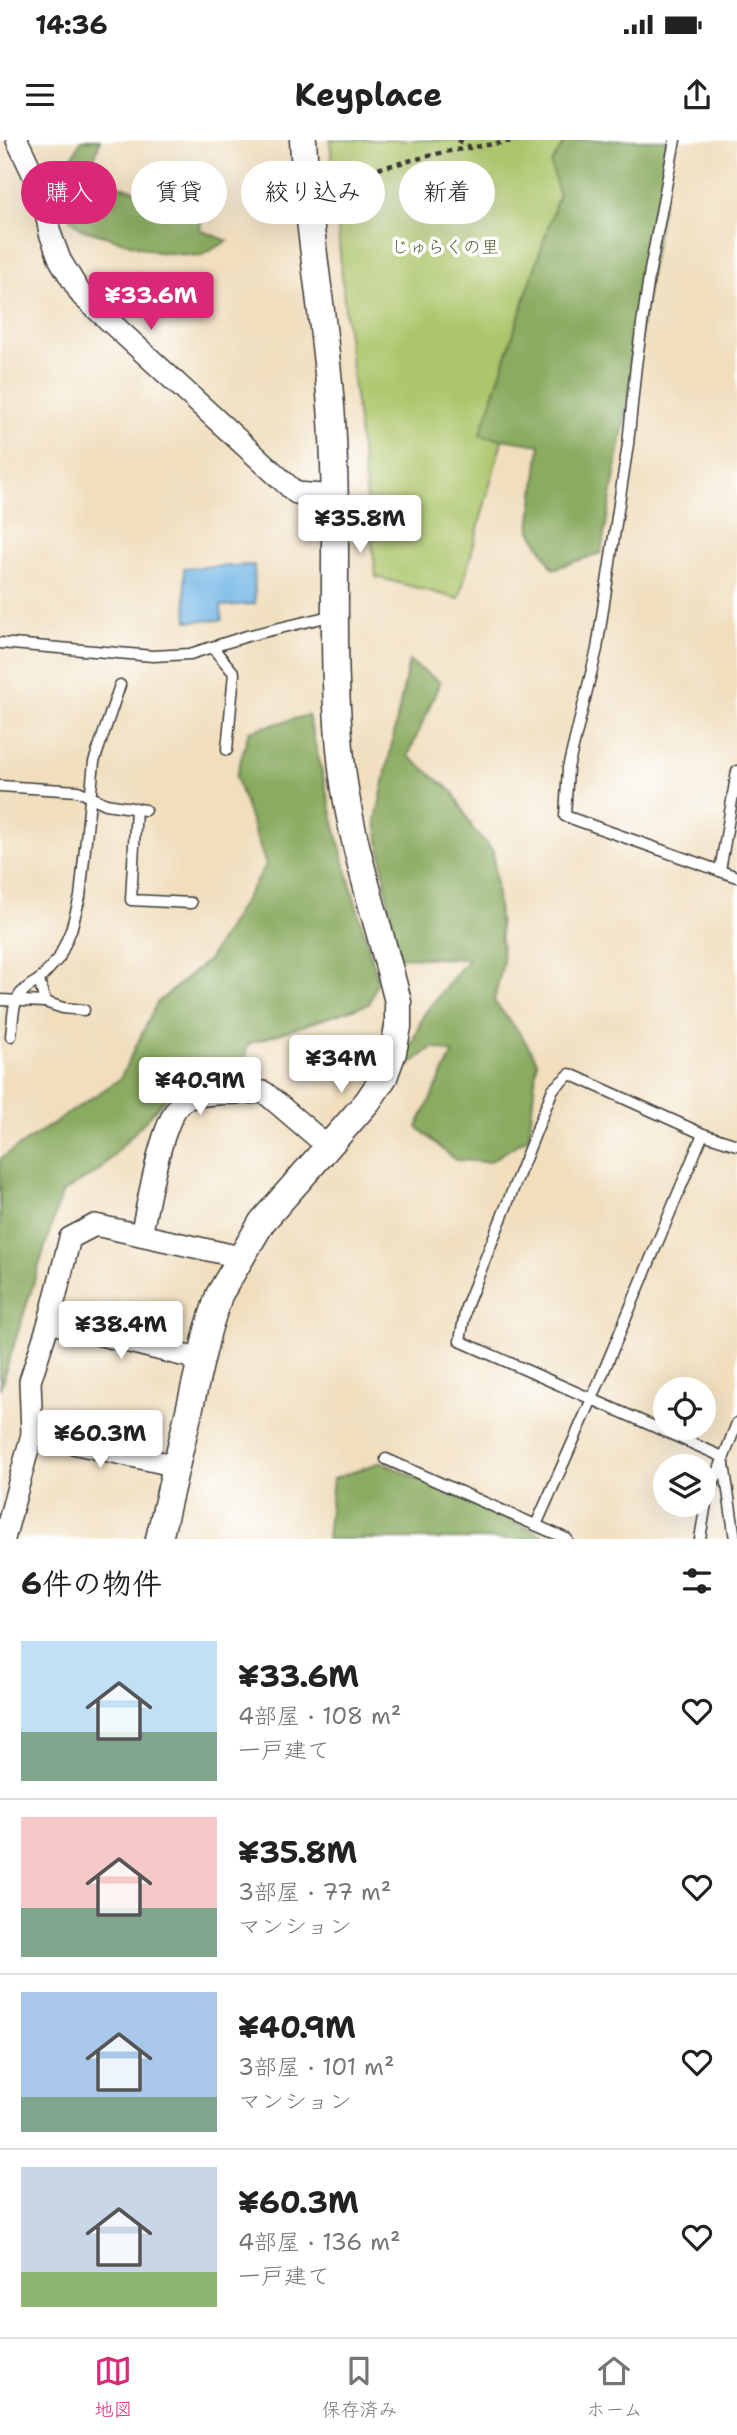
<!DOCTYPE html>
<html lang="ja">
<head>
<meta charset="utf-8">
<style>
	:root { --surface:#fff; --page:#f2f2f2; --text:#222; --muted:#767676; --line:#e0e0e0; --accent:#db2777 }
	body { margin:0; font-family:"Shantell Sans","Klee One",sans-serif; background:var(--page); color:var(--text); height:100vh; display:flex; flex-direction:column; font-size:26px; white-space:nowrap }
	* { box-sizing:border-box; margin:0 }
	p { font-size:23px; color:var(--muted) }
	.icon { flex:none; width:38px; height:38px; fill:none; stroke:currentColor; stroke-width:2; stroke-linecap:round; stroke-linejoin:round }
	.map { position:relative; height:1399px; overflow:hidden }
	.side { display:flex; flex-direction:column; background:var(--surface); flex:1 }
	.side>* { flex:none }
	.hud { position:absolute; left:21px; top:21px; width:696px; height:63px; display:flex; gap:14px }
	.fabs { position:absolute; left:653px; top:1237px; display:grid; gap:14px }
	.fabs a { display:grid; place-items:center; width:63px; height:63px; border-radius:50%; background:var(--surface); box-shadow:0 7px 28px #0002; font-size:35px }
	.price { position:absolute; translate:-50% -60px; padding:0 16px; border-radius:7px; background:#fff; color:#222; font-size:23px; line-height:46px; filter:drop-shadow(0 2px 4px #0008) }
	.price::after { content:''; position:absolute; left:50%; top:42px; width:21px; height:16px; margin-left:-10px; background:inherit; clip-path:polygon(0 0,100% 0,50% 100%) }
	.price.current { background:var(--accent); color:#fff }
	ul { padding:0; list-style:none }
	li { display:flex; align-items:center; gap:21px; height:175px; padding:0 21px }
	li+li { border-top:2px solid var(--line) }
	li span { display:grid; place-items:center; flex:none; width:196px; height:140px; border-radius:0px; color:#555 }
	li>.icon { margin-inline-start:auto }
	span .icon { width:84px; height:84px; fill:#fffc; stroke-width:1 }
	li b { font-size:30px }
	h2 { display:flex; justify-content:space-between; align-items:center; height:84px; padding:0 21px; font-size:30px }
	.pill { padding:0 24px; border-radius:32px; background:var(--surface); box-shadow:0 7px 28px #0002; font-size:24px; line-height:63px }
	.pill.current { background:var(--accent); color:#fff }
	.status { display:flex; justify-content:space-between; align-items:center; height:49px; padding:0 35px; background:var(--surface); direction:ltr }
	.status svg { height:19px; fill:currentColor }
	header { display:flex; justify-content:space-between; align-items:center; height:91px; padding:0 21px; background:var(--surface); font-size:32px; font-weight:700 }
	.menu { display:flex; justify-content:space-around; align-items:center; height:98px; border-top:2px solid var(--line); background:var(--surface); font-size:19px; color:var(--muted) }
	.menu a { display:grid; justify-items:center; gap:4px }
	.menu .current { color:var(--accent) }
	.map>svg:first-child { display:block }
	.green { fill:#adc66c; stroke:#647144; stroke-width:2 }
	.forest { fill:#8aab60; stroke:#53643e; stroke-width:2 }
	.water { fill:#6fb5e5; stroke:#466880; stroke-width:2 }
	.lines { fill:none; stroke-linecap:round; stroke-linejoin:round }
	.service-casing { stroke:#3c3934; stroke-width:13 }
	.minor-casing { stroke:#3c3934; stroke-width:24 }
	.tertiary-casing { stroke:#3c3934; stroke-width:29 }
	.path { stroke:#3c3934; stroke-width:4.5; stroke-dasharray:5 5; stroke-linecap:butt }
	.service { stroke:#fff; stroke-width:10 }
	.minor { stroke:#fff; stroke-width:21 }
	.tertiary { stroke:#fff; stroke-width:26 }
	.labels { text-anchor:middle; stroke-width:7; stroke-linejoin:round; paint-order:stroke }
	.park-label { font-size:18px; fill:#56603c; stroke:#fff }
</style>
</head>
<body>
<div class="status"><b>14:36</b><svg viewBox="0 0 49 12"><path d="M0 12V9h3v3zM5 12V6h3v6zM10 12V3h3v9zM15 12V0h3v12zM26 1h20v11H26zM47 4h2v5h-2z"/></svg></div>
<header><svg class="icon" aria-label="menu" viewBox="0 0 24 24"><path d="M4 6h16M4 12h16M4 18h16"/></svg>Keyplace<svg class="icon" aria-label="share" viewBox="0 0 24 24"><path d="M12 15V3M7 8l5-5 5 5M5 13v7h14v-7"/></svg></header>
<div class="map">
<svg width="737" height="1399" viewBox="0 0 737 1399">
	<rect width="100%" height="100%" fill="#fff"/>
	<filter id="ink" filterUnits="userSpaceOnUse"><feTurbulence type="fractalNoise" baseFrequency=".0143" numOctaves="2"/><feDisplacementMap in="SourceGraphic" scale="14" xChannelSelector="R" yChannelSelector="G"/><feConvolveMatrix kernelMatrix="1 2 1 2 8 2 1 2 1" color-interpolation-filters="sRGB"/></filter>
	<filter id="wash" filterUnits="userSpaceOnUse"><feTurbulence type="fractalNoise" baseFrequency=".00686" numOctaves="4" result="noise"/><feDisplacementMap in="SourceGraphic" scale="28" xChannelSelector="R" yChannelSelector="G"/><feGaussianBlur stdDeviation="1.57" result="paint"/><feColorMatrix in="noise" values="0 0 0 0 0 0 0 0 0 0 0 0 0 0 0 0 0 1.4 0 .05"/><feComposite in="paint" operator="in"/></filter>
	<g filter="url(#wash)">
		<rect width="100%" height="100%" fill="#f0debd"/>
		<!-- green -->
		<path class="green" d="M330 0H587L581 8 459 459 376 437 345 170Z"/>
		<!-- forest -->
		<g class="forest">
			<path d="M81 0H100L93 24 113 44 182 64 192 46 206 48 200 90 228 101 200 116 157 112 81 89 60 68 77 57 67 28Z"/>
			<path d="M566 0H674L601 413 553 429 530 389 540 305 480 296 559 54 551 24Z"/>
			<path d="M409 521 440 542 408 616 453 652 473 689 493 711 503 822 494 861 522 896 537 921 529 997 489 1022 455 1020 417 987 453 913 433 907 399 933 424 874 468 819 396 817 376 680Z"/>
			<path d="M308 575 342 715 378 840 369 864 248 904 242 933 176 947 99 1031 62 1053 0 1249V1019L120 939 157 863 208 820 266 725 236 637 249 591Z"/>
			<path d="M381 1322 552 1399H327L333 1339Z"/>
		</g>
		<!-- water -->
		<path class="water" d="M254 425 255 464 221 466 222 480 187 481 184 428Z"/>
	</g>
	<g filter="url(#ink)">
		<g class="lines">
			<defs>
				<g id="service">
					<path d="M675 0 650 130 636 225 628 304 597 509 568 628 565 676 737 737"/>
					<path d="M0 503 153 516 190 514 247 496 334 475"/>
					<path d="M212 507 234 533 227 610"/>
					<path d="M0 646 78 651 106 664 145 670"/>
					<path d="M136 668 131 760 191 763"/>
					<path d="M720 731 737 631"/>
					<path d="M0 860 45 862 63 868 84 870"/>
					<path d="M45 862 39 840 59 818 71 790 80 757 94 622 120 545"/>
					<path d="M11 896C15 865 10 856 39 840"/>
					<path d="M386 1319 567 1399"/>
					<path d="M536 1385 592 1259 703 994"/>
					<path d="M700 1399 706 1363 737 1283"/>
					<path d="M735 1399 723 1317 460 1201 466 1167 553 949 570 934 703 994 737 1005"/>
				</g>
				<g id="minor">
					<path d="M17 0 42 53 50 93 60 120 82 156 296 353 337 356"/>
					<path d="M141 1095C148 1066 161 978 183 961 195 952 247 953 264 952L326 1005"/>
					<path d="M49 1182 202 1220"/>
					<path d="M32 1294 177 1326"/>
					<path d="M4 1399 32 1294 30 1241 49 1182 70 1098 95 1085 240 1117"/>
				</g>
				<path id="tertiary" d="M159 1399 208 1190 219 1155 262 1082 368 961 384 937 393 912 398 887V862C380 787 353 713 343 636 328 518 340 398 332 280 326 186 308 94 303 0"/>
			</defs>
			<!-- service casing -->
			<use href="#service" class="service-casing"/>
			<!-- minor casing -->
			<use href="#minor" class="minor-casing"/>
			<!-- tertiary casing -->
			<use href="#tertiary" class="tertiary-casing"/>
			<!-- path -->
			<g class="path">
				<path d="M458 0 470 7"/>
				<path d="M330 41 444 12 519 0"/>
			</g>
			<!-- service -->
			<use href="#service" class="service"/>
			<!-- minor -->
			<use href="#minor" class="minor"/>
			<!-- tertiary -->
			<use href="#tertiary" class="tertiary"/>
		</g>
	</g>
	<g class="labels">
		<!-- park labels -->
		<g class="park-label">
			<text x="445" y="113">じゅらくの里</text>
		</g>
	</g>
</svg>
<div class="fabs">
<a><svg class="icon" aria-label="locate" viewBox="0 0 24 24"><circle cx="12" cy="12" r="6"/><path d="M12 2v4M12 18v4M2 12h4M18 12h4"/></svg></a>
<a><svg class="icon" aria-label="layers" viewBox="0 0 24 24"><path d="M12 4l9 5-9 5-9-5zM3 14l9 5 9-5"/></svg></a>
</div>
<b class="price current" style="left:151px;top:192px">¥33.6M</b>
<b class="price" style="left:360px;top:415px">¥35.8M</b>
<b class="price" style="left:341px;top:955px">¥34M</b>
<b class="price" style="left:200px;top:977px">¥40.9M</b>
<b class="price" style="left:121px;top:1221px">¥38.4M</b>
<b class="price" style="left:100px;top:1330px">¥60.3M</b>
<div class="hud">
<a class="pill current">購入</a>
<a class="pill">賃貸</a>
<a class="pill">絞り込み</a>
<a class="pill">新着</a>
</div>
</div>
<section class="side">
<h2>6件の物件<svg class="icon" aria-label="filters" viewBox="0 0 24 24"><path d="M4 7h16M4 17h16"/><circle cx="9" cy="7" r="2"/><circle cx="15" cy="17" r="2"/></svg></h2>
<ul>
<li><span style="background:linear-gradient(#bfe0f5 65%,#7fa58c 0)"><svg class="icon" aria-label="home" viewBox="0 0 24 24"><path d="M3 11l9-7 9 7M6 9v11h12V9"/></svg></span><div><b>¥33.6M</b><p>4部屋 · 108 m²</p><p>一戸建て</p></div><svg class="icon" aria-label="heart" viewBox="0 0 24 24"><path d="M12 20l-8-8c-3-5 5-10 8-4 3-6 11-1 8 4z"/></svg></li>
<li><span style="background:linear-gradient(#f6c9c9 65%,#7fa58c 0)"><svg class="icon" aria-label="home" viewBox="0 0 24 24"><path d="M3 11l9-7 9 7M6 9v11h12V9"/></svg></span><div><b>¥35.8M</b><p>3部屋 · 77 m²</p><p>マンション</p></div><svg class="icon" aria-label="heart" viewBox="0 0 24 24"><path d="M12 20l-8-8c-3-5 5-10 8-4 3-6 11-1 8 4z"/></svg></li>
<li><span style="background:linear-gradient(#a9c7e8 75%,#7fa58c 0)"><svg class="icon" aria-label="home" viewBox="0 0 24 24"><path d="M3 11l9-7 9 7M6 9v11h12V9"/></svg></span><div><b>¥40.9M</b><p>3部屋 · 101 m²</p><p>マンション</p></div><svg class="icon" aria-label="heart" viewBox="0 0 24 24"><path d="M12 20l-8-8c-3-5 5-10 8-4 3-6 11-1 8 4z"/></svg></li>
<li><span style="background:linear-gradient(#c9d6e8 75%,#8fb573 0)"><svg class="icon" aria-label="home" viewBox="0 0 24 24"><path d="M3 11l9-7 9 7M6 9v11h12V9"/></svg></span><div><b>¥60.3M</b><p>4部屋 · 136 m²</p><p>一戸建て</p></div><svg class="icon" aria-label="heart" viewBox="0 0 24 24"><path d="M12 20l-8-8c-3-5 5-10 8-4 3-6 11-1 8 4z"/></svg></li>
</ul>
</section>
<nav class="menu">
<a class="current"><svg class="icon" aria-label="map" viewBox="0 0 24 24"><path d="M3 6l6-2 6 2 6-2v14l-6 2-6-2-6 2zM9 4v14M15 6v14"/></svg>地図</a>
<a><svg class="icon" aria-label="saved" viewBox="0 0 24 24"><path d="M7 4h10v16l-5-4-5 4z"/></svg>保存済み</a>
<a><svg class="icon" aria-label="home" viewBox="0 0 24 24"><path d="M3 11l9-7 9 7M6 9v11h12V9"/></svg>ホーム</a>
</nav>
</body>
</html>
